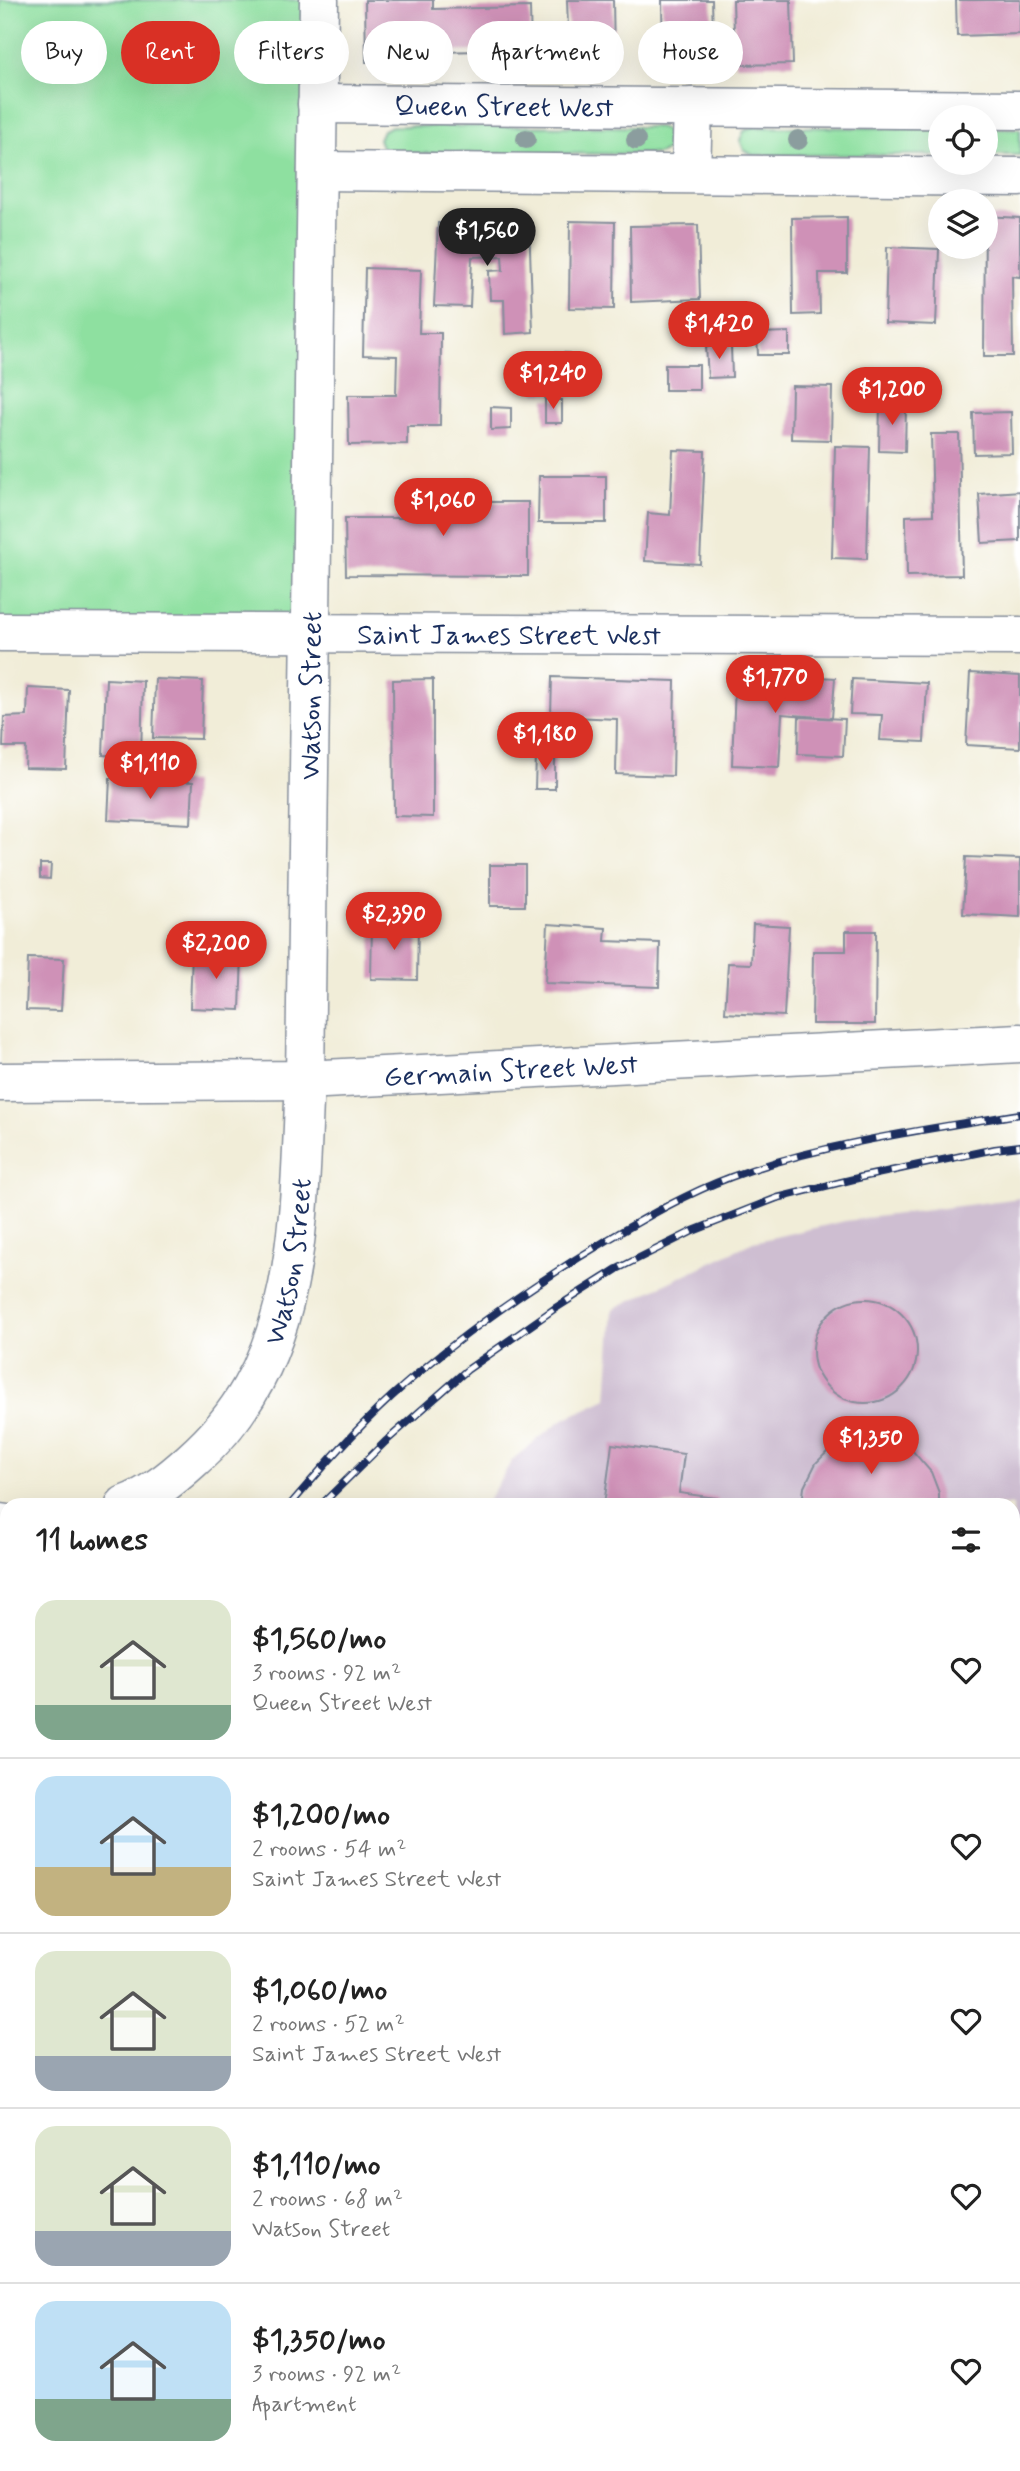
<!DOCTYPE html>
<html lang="en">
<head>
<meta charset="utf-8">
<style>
	:root { --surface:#fff; --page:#f6f6f6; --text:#222; --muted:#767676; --line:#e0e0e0; --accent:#d93025 }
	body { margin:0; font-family:Mynerve,sans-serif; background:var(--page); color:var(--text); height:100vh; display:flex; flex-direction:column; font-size:26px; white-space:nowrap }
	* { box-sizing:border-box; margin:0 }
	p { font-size:23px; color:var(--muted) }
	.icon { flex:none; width:38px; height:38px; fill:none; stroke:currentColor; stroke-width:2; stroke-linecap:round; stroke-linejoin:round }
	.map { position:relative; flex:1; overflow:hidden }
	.details { position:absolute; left:0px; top:1498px; width:1020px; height:973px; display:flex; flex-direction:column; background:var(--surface); border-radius:21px 21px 0 0; box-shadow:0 7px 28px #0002 }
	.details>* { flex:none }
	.guide { position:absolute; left:21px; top:21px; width:978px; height:63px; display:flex; gap:14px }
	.controls { position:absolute; left:928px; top:105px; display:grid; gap:14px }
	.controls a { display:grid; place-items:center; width:70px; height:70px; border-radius:50%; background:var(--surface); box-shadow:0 7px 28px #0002; font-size:35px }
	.price { position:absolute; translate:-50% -60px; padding:0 16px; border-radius:24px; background:var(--accent); color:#fff; font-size:23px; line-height:46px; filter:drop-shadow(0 2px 4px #0008) }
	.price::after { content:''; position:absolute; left:50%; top:42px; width:21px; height:16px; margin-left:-10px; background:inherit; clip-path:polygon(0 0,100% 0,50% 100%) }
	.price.active { background:#222; color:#fff }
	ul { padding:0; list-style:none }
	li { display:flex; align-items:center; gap:21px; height:175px; padding:0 35px }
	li+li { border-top:2px solid var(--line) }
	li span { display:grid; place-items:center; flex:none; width:196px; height:140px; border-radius:21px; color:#555 }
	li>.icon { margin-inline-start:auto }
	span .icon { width:84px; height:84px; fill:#fffc; stroke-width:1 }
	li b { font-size:30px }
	h2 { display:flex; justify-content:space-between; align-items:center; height:84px; padding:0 35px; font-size:30px }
	.tag { padding:0 24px; border-radius:32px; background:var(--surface); box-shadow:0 7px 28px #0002; font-size:24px; line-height:63px }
	.tag.active { background:var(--accent); color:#fff }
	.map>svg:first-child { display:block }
	.built { fill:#f0d0e4 }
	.industrial { fill:#cebed1 }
	.green { fill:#8ee0a0; stroke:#54887f; stroke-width:2 }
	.forest { fill:#72be86; stroke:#467672; stroke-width:2 }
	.building { fill:#cf91b7 }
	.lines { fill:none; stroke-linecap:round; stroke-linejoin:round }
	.minor-casing { stroke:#868e9b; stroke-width:41 }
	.tertiary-casing { stroke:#868e9b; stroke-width:41 }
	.minor { stroke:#fff; stroke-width:38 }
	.tertiary { stroke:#fff; stroke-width:38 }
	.rail-casing { stroke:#1b2f5e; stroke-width:8 }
	.rail { stroke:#fff; stroke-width:5; stroke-dasharray:16; stroke-linecap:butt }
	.tree { fill:#8b9d9e }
	.labels { text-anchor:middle; stroke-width:5; stroke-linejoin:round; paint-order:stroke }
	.street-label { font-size:28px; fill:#1b2f5e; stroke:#fff }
</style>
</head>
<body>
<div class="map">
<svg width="1020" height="2471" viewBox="0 0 1020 2471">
	<rect width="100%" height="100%" fill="#fff"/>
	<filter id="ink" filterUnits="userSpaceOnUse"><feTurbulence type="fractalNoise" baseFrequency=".0143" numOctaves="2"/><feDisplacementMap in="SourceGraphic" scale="14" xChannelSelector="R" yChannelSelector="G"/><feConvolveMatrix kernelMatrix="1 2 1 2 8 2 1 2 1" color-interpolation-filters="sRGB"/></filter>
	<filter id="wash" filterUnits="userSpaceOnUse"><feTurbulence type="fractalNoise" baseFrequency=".00686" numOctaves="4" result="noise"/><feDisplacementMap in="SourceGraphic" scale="28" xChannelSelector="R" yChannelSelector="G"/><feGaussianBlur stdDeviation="1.57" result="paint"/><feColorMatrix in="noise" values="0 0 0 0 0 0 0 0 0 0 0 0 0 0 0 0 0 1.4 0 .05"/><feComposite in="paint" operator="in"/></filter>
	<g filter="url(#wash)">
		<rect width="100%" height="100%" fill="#f1edd8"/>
		<!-- built -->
		<path class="built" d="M1013 1915 1020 1916V2471H116L119 2464H1013Z"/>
		<!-- industrial -->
		<path class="industrial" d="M1020 1198V1916L1013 1915V1505H485L513 1459 562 1420 607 1399 613 1309 753 1242 845 1221Z"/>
		<!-- green -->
		<g class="green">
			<path d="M0 0H319L311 632H0Z"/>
			<path d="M392 126 658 127 667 131 671 140 667 150 658 154 392 153 383 149 379 139 383 130Z"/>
			<path d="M753 127 940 128V155H753L744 150 740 140 744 131Z"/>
			<path d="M985 128 1020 129V155H985Z"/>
		</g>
		<!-- forest -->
		<path class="forest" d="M0 2402 7 2411V2464H24L21 2471H0Z"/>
		<g id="blocks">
			<!-- building -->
			<g class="building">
				<path d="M365 0H433V9L530 7 531 50 435 52 434 62H366Z"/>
				<path d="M567 0H613L614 54 569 55Z"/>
				<path d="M662 0H712L714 66 663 67Z"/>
				<path d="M733 0H791L793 64 735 65Z"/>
				<path d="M956 0H1020V34L957 36Z"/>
				<path d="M985 216 1020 218V277L1012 276 1013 356H984Z"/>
				<path d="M847 217V273H819L820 314 793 315 792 218Z"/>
				<path d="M570 221 615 222 614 309 569 308Z"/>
				<path d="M529 222 533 332 505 334 504 300H490L489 271 503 270 502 256 472 257 470 307 434 306 438 223Z"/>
				<path d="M698 225 700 299 631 302 630 226Z"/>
				<path d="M887 247 939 249 936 325 885 323Z"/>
				<path d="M365 268 421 270 419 333H441L440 426H407V444L349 445 348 395H396L397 356 363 355Z"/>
				<path d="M789 332V355H758L757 333Z"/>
				<path d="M731 345 732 377 708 378 706 346Z"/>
				<path d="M535 352 569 353V393H536Z"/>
				<rect x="665" y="365" width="34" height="25"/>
				<path d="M792 386 832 387 831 440 791 439Z"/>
				<path d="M545 399 562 400V423H545Z"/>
				<path d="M880 403 906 404 905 452 879 451Z"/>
				<path d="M491 407 511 408V429L491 430Z"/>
				<path d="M1011 412 1012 453 974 454 973 413Z"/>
				<path d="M931 434H959L962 575 907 576 906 516 933 515Z"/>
				<path d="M835 446 870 447 867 559 832 558Z"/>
				<path d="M673 450 705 451 700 564 645 561 648 513 670 515Z"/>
				<path d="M539 476H606V523H538Z"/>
				<path d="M481 484 482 502H528V576L346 575 345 518H418L417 486Z"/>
				<path d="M1020 491V541L982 543 979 494Z"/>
				<path d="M970 673 1020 676V748L966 745Z"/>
				<path d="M784 675 835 678 832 718 782 714 779 767 732 765 735 684 784 686Z"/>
				<path d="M552 677 675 681 673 776 616 774 617 719 551 716Z"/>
				<path d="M106 679 143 681 141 757 103 755Z"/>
				<path d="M155 679 203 681 201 739 153 738Z"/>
				<path d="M433 679V817L394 816 393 680Z"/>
				<path d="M852 679 927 683 924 742 880 740 882 715 850 714Z"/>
				<path d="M28 688 69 690 66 769 25 768 26 747H3L4 717 27 716Z"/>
				<path d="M799 717 845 719 843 756 798 754Z"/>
				<path d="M536 755H555V789H535Z"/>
				<path d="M110 778 193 782 191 824 108 820Z"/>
				<path d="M966 857 1020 859V917L963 914Z"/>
				<path d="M40 864H51L50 879 40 878Z"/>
				<rect x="490" y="865" width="35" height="41"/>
				<path d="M372 924 418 926 417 980 371 979Z"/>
				<path d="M548 924 606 928 605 941 660 943 659 987 545 983Z"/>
				<path d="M753 924 789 926 784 1016 725 1013 728 963 751 964Z"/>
				<path d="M846 931H876L875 1024H812L813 951H846Z"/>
				<path d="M192 952 242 954 240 1010 190 1008Z"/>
				<path d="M28 958 64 959 61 1011 26 1010Z"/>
				<circle cx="865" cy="1351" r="52"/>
				<path d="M858 1438H884L912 1450 931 1472 939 1493V1505H802L804 1487 816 1463 828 1451Z"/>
				<path d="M612 1444 684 1454 679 1493 717 1498 716 1505H604Z"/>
			</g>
		</g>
	</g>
	<g filter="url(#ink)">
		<use href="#blocks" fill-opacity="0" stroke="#868e9b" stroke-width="2"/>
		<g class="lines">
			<defs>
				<g id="minor">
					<path id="s1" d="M317 104 1020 110"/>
					<path d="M317 171 1020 177"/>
					<path d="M691 172 693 107"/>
					<path id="s2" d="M0 632 1020 636"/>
					<path id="s3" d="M0 1082 305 1080 1020 1043"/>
					<path id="s4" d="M125 1505C150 1496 171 1479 191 1461 305 1362 298 1218 305 1080L319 0"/>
					<path d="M0 1523 7 1524"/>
					<path d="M1013 1878H1020"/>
				</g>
				<g id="tertiary">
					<path d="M0 2234 7 2238"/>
					<path d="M1013 2318H1020"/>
				</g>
			</defs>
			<!-- minor casing -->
			<use href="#minor" class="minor-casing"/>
			<!-- tertiary casing -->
			<use href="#tertiary" class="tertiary-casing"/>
			<!-- minor -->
			<use href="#minor" class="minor"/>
			<!-- tertiary -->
			<use href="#tertiary" class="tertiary"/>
			<defs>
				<g id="rail">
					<path d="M290 1505C322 1468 355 1430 391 1397 457 1337 532 1285 609 1239 648 1216 688 1193 731 1177 820 1144 927 1129 1020 1114"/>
					<path d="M321 1505 385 1442 467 1370 554 1309 617 1269 693 1231 777 1198 862 1177 995 1149 1020 1146"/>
					<path d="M0 2058 7 2040"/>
				</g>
			</defs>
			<!-- rail casing -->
			<use href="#rail" class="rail-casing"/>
			<!-- rail -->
			<use href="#rail" class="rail"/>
		</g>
		<!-- trees -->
		<g class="tree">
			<circle cx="526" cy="139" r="10"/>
			<circle cx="636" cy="140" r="10"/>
			<circle cx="798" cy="140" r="10"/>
		</g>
	</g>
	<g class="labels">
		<!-- street labels -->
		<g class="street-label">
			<text dy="10" stroke="none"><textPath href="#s1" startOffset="187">Queen Street West</textPath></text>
			<text dy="10" stroke="none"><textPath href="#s2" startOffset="509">Saint James Street West</textPath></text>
			<text dy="10" stroke="none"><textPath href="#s4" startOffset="875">Watson Street</textPath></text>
			<text dy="10" stroke="none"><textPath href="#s3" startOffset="511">Germain Street West</textPath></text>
			<text dy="10" stroke="none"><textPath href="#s4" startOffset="308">Watson Street</textPath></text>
		</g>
	</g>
</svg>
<div class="controls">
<a><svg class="icon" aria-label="locate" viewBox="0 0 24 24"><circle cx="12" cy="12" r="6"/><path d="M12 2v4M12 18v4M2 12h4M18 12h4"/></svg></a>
<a><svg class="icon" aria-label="layers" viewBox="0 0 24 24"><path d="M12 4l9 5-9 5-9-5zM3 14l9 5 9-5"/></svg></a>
</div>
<b class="price active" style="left:487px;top:268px">$1,560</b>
<b class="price" style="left:719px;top:361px">$1,420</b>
<b class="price" style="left:553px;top:411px">$1,240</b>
<b class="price" style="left:892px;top:427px">$1,200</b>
<b class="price" style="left:443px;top:538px">$1,060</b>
<b class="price" style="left:775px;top:715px">$1,770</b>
<b class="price" style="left:545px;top:772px">$1,180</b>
<b class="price" style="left:150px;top:801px">$1,110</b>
<b class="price" style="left:394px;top:952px">$2,390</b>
<b class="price" style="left:216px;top:981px">$2,200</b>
<b class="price" style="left:871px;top:1476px">$1,350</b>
<div class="guide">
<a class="tag">Buy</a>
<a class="tag active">Rent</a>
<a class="tag">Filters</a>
<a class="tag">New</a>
<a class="tag">Apartment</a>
<a class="tag">House</a>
</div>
<section class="details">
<h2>11 homes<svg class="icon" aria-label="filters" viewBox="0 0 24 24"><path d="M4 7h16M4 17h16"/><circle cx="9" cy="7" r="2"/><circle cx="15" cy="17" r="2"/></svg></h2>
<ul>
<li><span style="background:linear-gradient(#dfe7d0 75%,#7fa58c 0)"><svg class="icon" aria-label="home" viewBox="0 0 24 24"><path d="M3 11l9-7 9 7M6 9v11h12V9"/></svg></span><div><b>$1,560/mo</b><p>3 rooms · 92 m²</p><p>Queen Street West</p></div><svg class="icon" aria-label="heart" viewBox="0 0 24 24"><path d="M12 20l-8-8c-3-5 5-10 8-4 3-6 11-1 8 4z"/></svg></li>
<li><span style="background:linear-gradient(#bfe0f5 65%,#c2b280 0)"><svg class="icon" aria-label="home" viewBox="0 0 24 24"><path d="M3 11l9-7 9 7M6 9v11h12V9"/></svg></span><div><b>$1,200/mo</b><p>2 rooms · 54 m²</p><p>Saint James Street West</p></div><svg class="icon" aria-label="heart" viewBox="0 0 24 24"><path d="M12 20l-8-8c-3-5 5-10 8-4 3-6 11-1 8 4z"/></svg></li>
<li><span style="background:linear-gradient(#dfe7d0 75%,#9aa5b1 0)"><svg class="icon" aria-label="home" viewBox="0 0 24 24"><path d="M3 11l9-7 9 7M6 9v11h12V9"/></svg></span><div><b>$1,060/mo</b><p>2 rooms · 52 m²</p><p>Saint James Street West</p></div><svg class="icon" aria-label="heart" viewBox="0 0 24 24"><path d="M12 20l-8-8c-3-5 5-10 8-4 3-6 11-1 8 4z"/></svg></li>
<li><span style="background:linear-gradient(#dfe7d0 75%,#9aa5b1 0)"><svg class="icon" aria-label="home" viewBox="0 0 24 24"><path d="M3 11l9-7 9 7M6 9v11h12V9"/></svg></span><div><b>$1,110/mo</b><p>2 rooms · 68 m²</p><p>Watson Street</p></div><svg class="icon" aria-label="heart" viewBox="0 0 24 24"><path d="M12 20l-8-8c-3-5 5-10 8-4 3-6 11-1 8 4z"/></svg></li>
<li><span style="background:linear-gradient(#bfe0f5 70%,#7fa58c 0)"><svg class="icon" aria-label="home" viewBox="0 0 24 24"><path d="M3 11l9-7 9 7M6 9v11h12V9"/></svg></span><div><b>$1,350/mo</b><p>3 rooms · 92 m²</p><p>Apartment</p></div><svg class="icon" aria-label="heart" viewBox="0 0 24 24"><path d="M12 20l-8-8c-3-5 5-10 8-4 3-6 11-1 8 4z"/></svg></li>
</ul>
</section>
</div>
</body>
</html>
